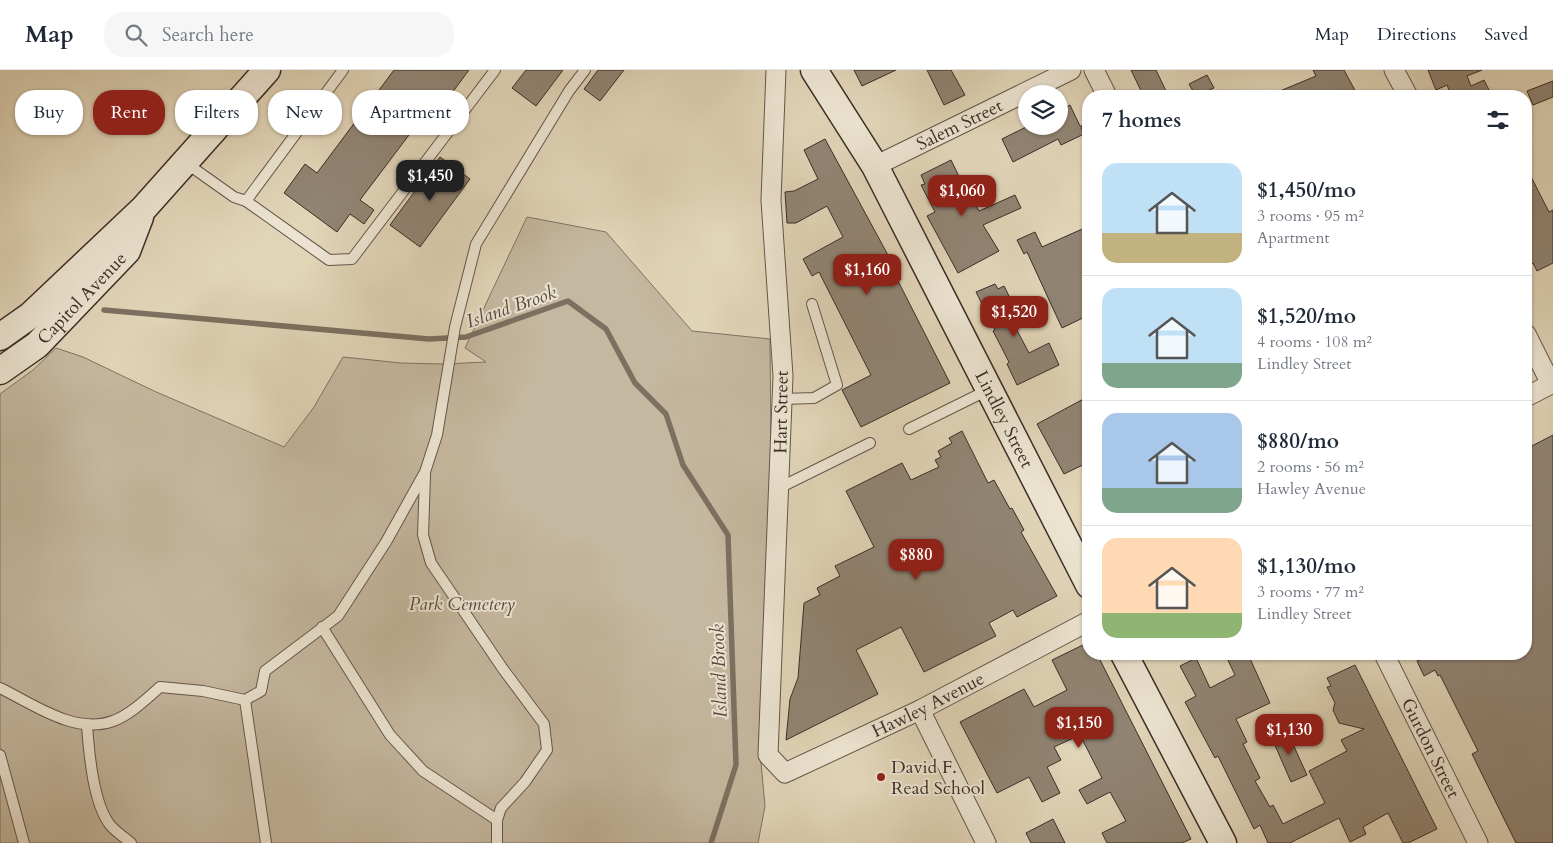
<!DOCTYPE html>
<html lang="en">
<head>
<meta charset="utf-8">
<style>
	:root { --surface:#fff; --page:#f6f6f7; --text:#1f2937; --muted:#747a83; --line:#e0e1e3; --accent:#8f2418 }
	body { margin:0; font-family:Cardo,serif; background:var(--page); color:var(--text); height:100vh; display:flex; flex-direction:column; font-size:19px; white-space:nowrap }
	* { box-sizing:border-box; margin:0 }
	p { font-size:16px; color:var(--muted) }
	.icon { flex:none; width:28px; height:28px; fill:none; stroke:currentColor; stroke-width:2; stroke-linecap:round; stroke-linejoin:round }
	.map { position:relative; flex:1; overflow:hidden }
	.drawer { position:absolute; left:1082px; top:20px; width:450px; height:570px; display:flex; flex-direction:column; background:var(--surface); border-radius:20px; box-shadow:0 1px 4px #0004 }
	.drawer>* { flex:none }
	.guide { position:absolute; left:15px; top:20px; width:475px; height:45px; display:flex; gap:10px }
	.controls { position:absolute; left:1018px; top:15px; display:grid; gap:10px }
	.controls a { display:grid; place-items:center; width:50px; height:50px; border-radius:50%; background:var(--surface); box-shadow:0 1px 4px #0004; font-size:25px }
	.price { position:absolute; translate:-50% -42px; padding:0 11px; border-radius:10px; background:var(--accent); color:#fff; font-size:16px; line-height:32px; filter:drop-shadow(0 1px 2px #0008) }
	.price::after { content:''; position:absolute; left:50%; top:30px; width:15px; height:11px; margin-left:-8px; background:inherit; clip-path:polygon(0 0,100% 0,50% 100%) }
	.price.active { background:#222; color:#fff }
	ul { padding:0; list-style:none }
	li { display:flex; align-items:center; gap:15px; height:125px; padding:0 20px }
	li+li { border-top:1px solid var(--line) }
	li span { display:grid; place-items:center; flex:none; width:140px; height:100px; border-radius:15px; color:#555 }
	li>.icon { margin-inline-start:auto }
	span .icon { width:60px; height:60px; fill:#fffc; stroke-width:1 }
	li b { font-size:21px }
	h2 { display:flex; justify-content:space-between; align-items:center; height:60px; padding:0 20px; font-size:21px }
	.tag { padding:0 18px; border-radius:20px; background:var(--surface); box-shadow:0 1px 4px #0004; font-size:18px; line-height:45px }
	.tag.active { background:var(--accent); color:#fff }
	header { display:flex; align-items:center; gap:30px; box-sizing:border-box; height:70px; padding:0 25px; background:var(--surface); border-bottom:1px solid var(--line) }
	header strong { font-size:24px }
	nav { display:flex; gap:28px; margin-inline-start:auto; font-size:18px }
	.search { width:350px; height:45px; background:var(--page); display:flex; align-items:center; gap:12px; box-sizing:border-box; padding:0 18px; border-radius:20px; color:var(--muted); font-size:19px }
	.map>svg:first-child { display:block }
	.green { fill:#c5b8a0; stroke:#807264 }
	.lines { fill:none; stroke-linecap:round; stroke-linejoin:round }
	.stream { stroke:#7c7061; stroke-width:5.5 }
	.building { fill:#918473; stroke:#3a2d28 }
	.lane-casing { stroke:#64574c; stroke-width:12 }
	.street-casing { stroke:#64574c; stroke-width:21 }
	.secondary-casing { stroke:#3a2d28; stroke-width:29 }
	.lane { stroke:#ece4d1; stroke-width:10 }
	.street { stroke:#ece4d1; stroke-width:19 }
	.secondary { stroke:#ece4d1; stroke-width:26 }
	.poi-dot { fill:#8f2418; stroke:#ece4d1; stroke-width:2 }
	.labels { text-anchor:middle; stroke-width:4; stroke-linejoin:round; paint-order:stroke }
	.street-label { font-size:18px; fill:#3a2d28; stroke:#ece4d1 }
	.park-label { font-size:18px; font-style:italic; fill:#564940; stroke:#ece4d1 }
	.poi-label { font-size:18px; fill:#3a2d28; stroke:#ece4d1; text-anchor:start }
	.water-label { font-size:19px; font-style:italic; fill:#564940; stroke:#ece4d1 }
</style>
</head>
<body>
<header>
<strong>Map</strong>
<div class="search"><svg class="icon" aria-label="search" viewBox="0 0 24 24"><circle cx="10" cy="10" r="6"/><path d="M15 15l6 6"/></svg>Search here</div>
<nav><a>Map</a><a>Directions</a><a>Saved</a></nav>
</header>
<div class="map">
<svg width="1553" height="773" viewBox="0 0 1553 773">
	<rect width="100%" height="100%" fill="#e1d5b8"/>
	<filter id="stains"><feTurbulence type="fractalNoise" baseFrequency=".004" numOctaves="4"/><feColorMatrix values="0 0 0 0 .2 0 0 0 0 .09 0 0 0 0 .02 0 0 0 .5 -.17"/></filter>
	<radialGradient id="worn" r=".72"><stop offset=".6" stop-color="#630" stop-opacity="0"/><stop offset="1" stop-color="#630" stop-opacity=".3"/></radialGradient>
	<!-- green -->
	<path class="green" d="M527 147 606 162 692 261 770 269 771 379 759 671 765 736 758 773H0V324L33 300 56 278 83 287 154 321 284 377 314 337 343 287 401 293 443 294 486 292 465 278Z"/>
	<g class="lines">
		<!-- stream -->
		<path class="stream" d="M104 240 429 269 466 267 568 231 606 259 635 313 666 344 683 395 728 465 736 695 711 773"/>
	</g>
	<!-- building -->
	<g class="building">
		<path d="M394 0H469L429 54 421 49 360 130 374 140 364 154 350 144 337 162 284 123 305 94 317 103Z"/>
		<path d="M526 0H563L536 36 512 18Z"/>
		<path d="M598 0H624L600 31 584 19Z"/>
		<path d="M854 0H896L862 16Z"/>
		<path d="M927 0H951L965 25 944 35Z"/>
		<path d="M1131 0H1156L1166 21 1154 26 1150 21 1143 25Z"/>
		<path d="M1313 0H1344L1358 26H1268L1316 6Z"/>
		<path d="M1428 0H1482L1467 6 1471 16 1484 10 1492 26H1449L1451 25 1447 15 1436 20Z"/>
		<path d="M1207 5 1214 18 1196 26 1189 14Z"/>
		<path d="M1553 11V27L1533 35 1527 21Z"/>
		<path d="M1070 35 1080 56H1084L1081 58 1084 64 1061 75 1058 69 1013 92 1002 69 1028 56H1059V41Z"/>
		<path d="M825 69 901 209 898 211 950 313 861 357 842 320 871 305 819 202 812 206 803 189 843 167 827 136 796 153H787L785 122 794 121 818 109 804 80Z"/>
		<path d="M440 87 470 109 420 177 390 155Z"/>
		<path d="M951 90 971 131 973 130 979 141 1015 125 1021 138 983 155 999 181 958 203 927 146 935 142 921 115 925 114 921 105Z"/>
		<path d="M1526 97 1549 142 1553 140V193L1537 201 1533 193 1526 197Z"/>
		<path d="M1089 156V245L1062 258 1027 182 1024 184 1017 170 1035 162 1042 177Z"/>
		<path d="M995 214 998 219 1004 216 1011 230 1007 232 1016 249 1012 251 1029 283 1049 273 1059 295 1017 315 1007 294 1009 292 993 261 995 260 976 222Z"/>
		<path d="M1089 326V392L1064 404 1037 354Z"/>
		<path d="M962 361 988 413 994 410 1010 439 1012 438 1024 460 1021 462 1057 526 1017 547 1013 540 989 553 996 566 924 602 901 557 856 580 878 624 786 670 790 629 798 608 804 533 820 525 817 518 840 506 835 496 874 477 846 421 902 393 911 410 939 397 935 390 941 387 938 381 952 373 949 368Z"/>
		<path d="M1553 365V773H1516L1472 684 1478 681 1440 605 1438 606 1435 600 1424 606 1417 591 1420 590 1417 584H1526V379Z"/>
		<path d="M1085 574 1089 584H1097L1191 769 1182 773H1107L1102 763 1126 751 1110 722 1087 734 1079 720 1102 708 1080 665 1054 677 1061 690 1047 697 1060 723 1042 732 1029 707 997 723 960 652 1024 619 1034 637 1067 620 1052 590Z"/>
		<path d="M1225 584H1248L1270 633 1236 649 1247 672 1243 674 1260 708 1255 711 1270 737 1273 735 1283 754 1325 733 1309 701 1347 681 1341 670 1364 659 1339 653 1333 640 1335 633 1327 617 1331 616 1327 608 1355 595 1437 759 1408 773H1403L1388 743 1363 757 1366 764 1350 772 1339 748 1290 773H1268L1260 755 1254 759 1218 686 1215 688 1185 632 1196 626 1180 596 1196 588 1210 618 1235 605Z"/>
		<path d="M1286 659 1307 705 1291 712 1271 666Z"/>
		<path d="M1053 749 1065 773H1031L1026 763Z"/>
	</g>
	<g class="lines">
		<defs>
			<g id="lane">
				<path d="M343 0 246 131 329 190 352 189 495 0"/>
				<path d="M186 93 234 127 246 131"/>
				<path d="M782 329 814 328 837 315 812 234"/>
				<path d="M909 359 988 320"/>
				<path d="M425 405 423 465 431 493 503 599 544 654 547 680 525 712 501 738 497 750V773"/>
				<path d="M779 418 870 373"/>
				<path d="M322 557 390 665 423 701 497 750"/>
				<path d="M0 618C33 634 75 665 113 651 130 645 146 629 160 617L203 621 245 630 261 621 265 601 338 546 386 472 425 402 437 365 455 257 476 174 569 21 585 0"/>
				<path d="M245 630 266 773"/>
				<path d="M87 656C89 682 93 733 110 755 116 762 124 767 131 773"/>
				<path d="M0 685 24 773"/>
			</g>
			<g id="street">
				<path id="s1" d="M776 0 771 130 783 306 768 685 785 703 920 640 1089 551"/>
				<path d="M1094 0 1107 26"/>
				<path d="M1394 0 1408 26"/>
				<path id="s2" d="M875 96 1071 0"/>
				<path d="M1526 264 1551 314"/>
				<path d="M1526 327 1553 313"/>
				<path id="s3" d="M1384 584 1478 773"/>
				<path d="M920 640 986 773"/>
			</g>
			<g id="secondary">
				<path id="s4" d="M814 0 875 96 1089 515"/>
				<path d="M0 267 31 245 144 138 267 0"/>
				<path id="s5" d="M0 301 37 275 127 181 140 147"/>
				<path d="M1124 584 1223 773"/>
			</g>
		</defs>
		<!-- lane casing -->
		<use href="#lane" class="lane-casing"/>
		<!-- street casing -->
		<use href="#street" class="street-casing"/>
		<!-- secondary casing -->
		<use href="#secondary" class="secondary-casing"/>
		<!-- lane -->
		<use href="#lane" class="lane"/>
		<!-- street -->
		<use href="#street" class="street"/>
		<!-- secondary -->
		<use href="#secondary" class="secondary"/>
	</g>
	<!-- markers -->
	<circle class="poi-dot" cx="881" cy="707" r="5"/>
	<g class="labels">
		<!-- street labels -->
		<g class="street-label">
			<text dy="6" stroke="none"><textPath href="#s2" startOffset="94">Salem Street</textPath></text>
			<text dy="6" stroke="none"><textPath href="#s5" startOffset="110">Capitol Avenue</textPath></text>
			<text transform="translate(781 342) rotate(-89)" y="6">Hart Street</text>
			<text dy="6" stroke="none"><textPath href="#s4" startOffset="398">Lindley Street</textPath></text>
			<text dy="6" stroke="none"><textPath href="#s1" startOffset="869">Hawley Avenue</textPath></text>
			<text dy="6" stroke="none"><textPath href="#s3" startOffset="105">Gurdon Street</textPath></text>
		</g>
		<!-- park labels -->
		<g class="park-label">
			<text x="462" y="540">Park Cemetery</text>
		</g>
		<!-- poi labels -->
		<g class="poi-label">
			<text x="891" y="703">David F.<tspan x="891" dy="21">Read School</tspan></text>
		</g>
		<!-- water labels -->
		<g class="water-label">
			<text transform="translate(511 236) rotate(-19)" y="7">Island Brook</text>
			<text transform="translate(718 601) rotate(-92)" y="7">Island Brook</text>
		</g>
	</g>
	<rect width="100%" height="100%" filter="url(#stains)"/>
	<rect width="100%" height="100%" fill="url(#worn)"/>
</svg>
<div class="controls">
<a><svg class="icon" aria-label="layers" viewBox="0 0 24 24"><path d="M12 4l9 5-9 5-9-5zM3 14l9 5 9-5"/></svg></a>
</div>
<b class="price active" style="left:430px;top:132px">$1,450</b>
<b class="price" style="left:962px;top:147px">$1,060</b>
<b class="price" style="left:867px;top:226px">$1,160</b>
<b class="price" style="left:1014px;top:268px">$1,520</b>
<b class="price" style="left:916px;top:511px">$880</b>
<b class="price" style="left:1079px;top:679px">$1,150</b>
<b class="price" style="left:1289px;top:686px">$1,130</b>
<div class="guide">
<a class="tag">Buy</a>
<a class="tag active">Rent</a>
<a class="tag">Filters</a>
<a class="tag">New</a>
<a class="tag">Apartment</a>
</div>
<section class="drawer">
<h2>7 homes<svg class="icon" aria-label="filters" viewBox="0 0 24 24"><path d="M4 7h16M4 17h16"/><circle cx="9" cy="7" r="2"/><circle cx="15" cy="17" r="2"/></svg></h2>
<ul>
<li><span style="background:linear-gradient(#bfe0f5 70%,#c2b280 0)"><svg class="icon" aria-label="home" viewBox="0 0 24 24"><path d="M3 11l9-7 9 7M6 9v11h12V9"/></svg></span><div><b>$1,450/mo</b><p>3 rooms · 95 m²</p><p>Apartment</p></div></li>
<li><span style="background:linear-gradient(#bfe0f5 75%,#7fa58c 0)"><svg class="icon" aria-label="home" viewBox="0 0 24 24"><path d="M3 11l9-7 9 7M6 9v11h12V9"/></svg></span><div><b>$1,520/mo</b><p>4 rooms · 108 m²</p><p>Lindley Street</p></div></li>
<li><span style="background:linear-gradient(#a9c7e8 75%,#7fa58c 0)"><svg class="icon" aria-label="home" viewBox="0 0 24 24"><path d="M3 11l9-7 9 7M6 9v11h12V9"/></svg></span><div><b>$880/mo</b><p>2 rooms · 56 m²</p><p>Hawley Avenue</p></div></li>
<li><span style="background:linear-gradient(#ffd9b3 75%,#8fb573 0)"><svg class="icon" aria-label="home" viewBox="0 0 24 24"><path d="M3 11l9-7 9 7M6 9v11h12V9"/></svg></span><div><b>$1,130/mo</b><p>3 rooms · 77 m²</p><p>Lindley Street</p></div></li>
</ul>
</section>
</div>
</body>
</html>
